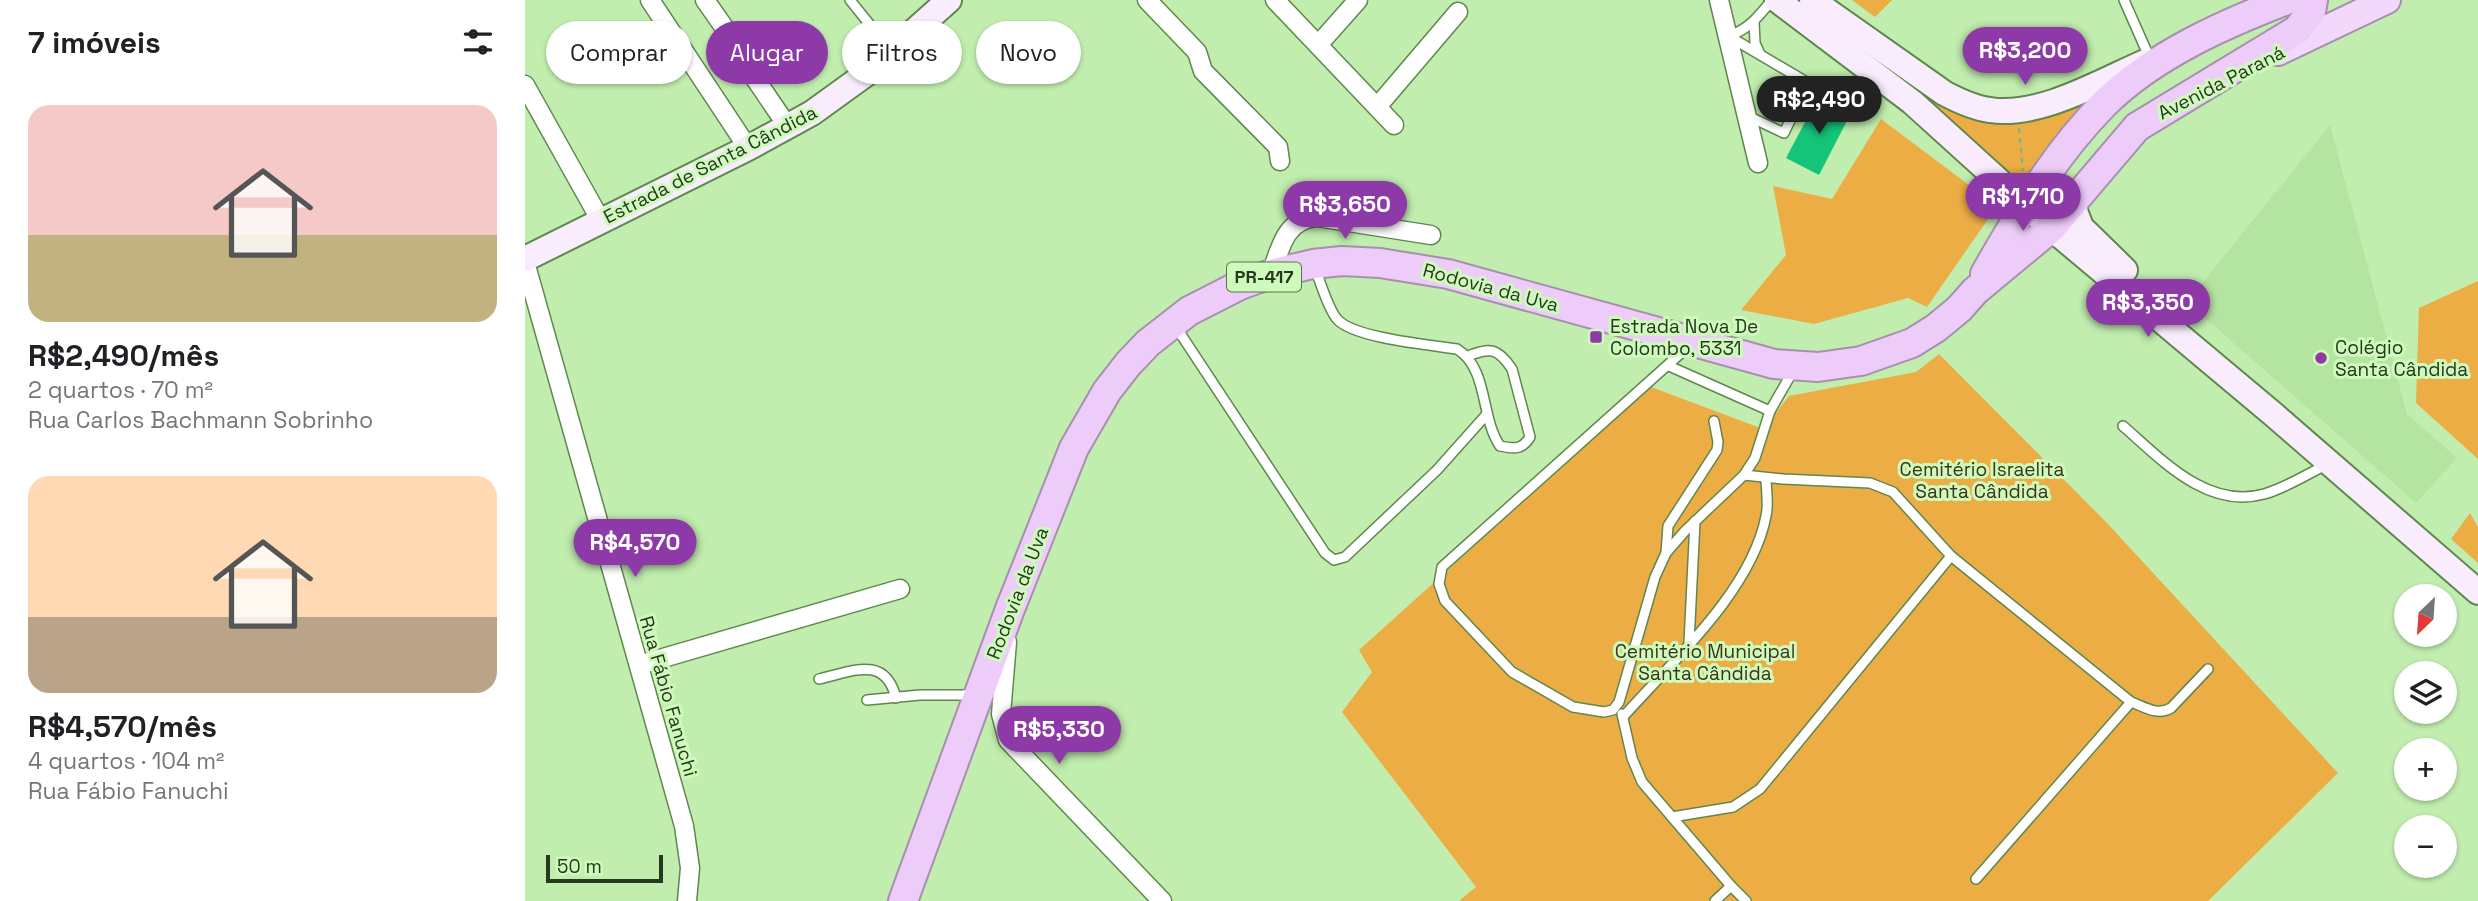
<!DOCTYPE html>
<html lang="pt">
<head>
<meta charset="utf-8">
<style>
	:root { --surface:#fff; --page:#f2f2f2; --text:#202124; --muted:#757577; --accent:#8d39a8 }
	body { margin:0; font-family:"Space Grotesk",sans-serif; background:var(--page); color:var(--text); height:100vh; display:flex; flex-direction:column; font-size:26px; white-space:nowrap }
	* { box-sizing:border-box; margin:0 }
	p { font-size:23px; color:var(--muted) }
	.icon { flex:none; width:38px; height:38px; fill:none; stroke:currentColor; stroke-width:2; stroke-linecap:round; stroke-linejoin:round }
	.map { position:relative; flex:1; overflow:hidden }
	.side { display:flex; flex-direction:column; background:var(--surface); width:525px }
	.side>* { flex:none }
	.banner { position:absolute; left:21px; top:21px; width:665px; height:63px; display:flex; gap:14px }
	.needle { width:46px; rotate:205deg }
	.fabs { position:absolute; left:1869px; top:584px; display:grid; gap:14px }
	.fabs a { display:grid; place-items:center; width:63px; height:63px; border-radius:50%; background:var(--surface); box-shadow:0 2px 5px #0004; font-size:35px }
	.scale { position:absolute; left:21px; bottom:18px; width:117px; box-sizing:border-box; padding-left:7px; border:4px solid #27381f; border-top:0; font-size:19px; line-height:24px; white-space:nowrap; color:#27381f; -webkit-text-stroke:5px #cefbbc; paint-order:stroke }
	.price { position:absolute; translate:-50% -60px; padding:0 16px; border-radius:24px; background:var(--accent); color:#fff; font-size:23px; line-height:46px; filter:drop-shadow(0 2px 4px #0008) }
	.price::after { content:''; position:absolute; left:50%; top:42px; width:21px; height:16px; margin-left:-10px; background:inherit; clip-path:polygon(0 0,100% 0,50% 100%) }
	.price.selected { background:#222; color:#fff }
	ul { padding:0; list-style:none }
	li { display:grid; align-content:center; gap:14px; height:371px; padding:0 28px }
	li span { display:grid; place-items:center; height:217px; border-radius:21px; color:#555 }
	li>.icon { margin-inline-start:auto }
	span .icon { width:126px; height:126px; fill:#fffc; stroke-width:1 }
	li b { font-size:30px }
	h2 { display:flex; justify-content:space-between; align-items:center; height:84px; padding:0 28px; font-size:30px }
	.chip { padding:0 24px; border-radius:32px; background:var(--surface); box-shadow:0 2px 5px #0004; font-size:24px; line-height:63px }
	.chip.selected { background:var(--accent); color:#fff }
	main { display:flex; flex:1; min-height:0 }
	.map>svg:first-child { display:block }
	.built { fill:#b4e5a0 }
	.green { fill:#ecae44 }
	.building { fill:#13c479 }
	.lines { fill:none; stroke-linecap:round; stroke-linejoin:round }
	.service-casing { stroke:#5f874e; stroke-width:12 }
	.minor-casing { stroke:#5f874e; stroke-width:21 }
	.secondary-casing { stroke:#5f874e; stroke-width:28 }
	.primary-casing { stroke:#a690ad; stroke-width:30 }
	.trunk-casing { stroke:#a690ad; stroke-width:32 }
	.path { stroke:#8caf7e; stroke-width:2.5; stroke-dasharray:5 5; stroke-linecap:butt }
	.service { stroke:#fff; stroke-width:9 }
	.minor { stroke:#fff; stroke-width:18 }
	.secondary { stroke:#f9ecfd; stroke-width:24 }
	.primary { stroke:#f2d9fb; stroke-width:26 }
	.trunk { stroke:#eeccfa; stroke-width:28 }
	.poi-dot { fill:#8d39a8; stroke:#cefbbc; stroke-width:2.5 }
	.labels { text-anchor:middle; stroke-width:6; stroke-linejoin:round; paint-order:stroke }
	.shield { fill:#cefbbc; stroke:#59724e; stroke-width:2 }
	.shield-label { font-size:18px; font-weight:bold; fill:#27381f }
	.street-label { font-size:19px; fill:#27381f; stroke:#cefbbc }
	.poi-label { font-size:19px; fill:#27381f; stroke:#cefbbc; text-anchor:start }
	.park-label { font-size:19px; fill:#3f311b; stroke:#cefbbc }
</style>
</head>
<body>
<main>
<section class="side">
<h2>7 imóveis<svg class="icon" aria-label="filters" viewBox="0 0 24 24"><path d="M4 7h16M4 17h16"/><circle cx="9" cy="7" r="2"/><circle cx="15" cy="17" r="2"/></svg></h2>
<ul>
<li><span style="background:linear-gradient(#f6c9c9 60%,#c2b280 0)"><svg class="icon" aria-label="home" viewBox="0 0 24 24"><path d="M3 11l9-7 9 7M6 9v11h12V9"/></svg></span><div><b>R$2,490/mês</b><p>2 quartos · 70 m²</p><p>Rua Carlos Bachmann Sobrinho</p></div></li>
<li><span style="background:linear-gradient(#ffd9b3 65%,#b9a48a 0)"><svg class="icon" aria-label="home" viewBox="0 0 24 24"><path d="M3 11l9-7 9 7M6 9v11h12V9"/></svg></span><div><b>R$4,570/mês</b><p>4 quartos · 104 m²</p><p>Rua Fábio Fanuchi</p></div></li>
</ul>
</section>
<div class="map">
<svg width="1953" height="901" viewBox="0 0 1953 901">
	<rect width="100%" height="100%" fill="#c1edaf"/>
	<!-- built -->
	<path class="built" d="M1805 125 1882 414 1932 458 1891 503 1662 302Z"/>
	<!-- green -->
	<g class="green">
		<path d="M1327 0H1367L1350 17Z"/>
		<path d="M1275 4 1442 112 1580 86 1500 184Z"/>
		<path d="M1356 119 1472 206 1402 307 1383 298 1289 324 1216 310 1261 255 1248 186 1307 199Z"/>
		<path d="M1953 281V459L1891 403 1894 308Z"/>
		<path d="M1414 354 1581 522 1813 773 1683 901H934L951 887 817 712 847 672 834 650 1126 387 1238 429 1264 396 1391 372Z"/>
		<path d="M1945 513 1953 527V563L1926 539Z"/>
	</g>
	<!-- building -->
	<path class="building" d="M1294 96 1326 113 1294 175 1261 158Z"/>
	<g class="lines">
		<defs>
			<g id="service">
				<path d="M325 0 366 51"/>
				<path d="M1599 0 1625 59"/>
				<path d="M1229 22 1230 43 1235 54"/>
				<path d="M1204 36C1224 29 1234 16 1247 0"/>
				<path d="M1205 37 1283 83 1259 133 1223 116"/>
				<path d="M790 269C796 283 803 309 812 319 828 338 905 345 932 349 964 369 955 417 975 446 989 449 997 450 1005 437L987 369C973 348 965 347 943 356"/>
				<path d="M651 327 800 553 809 560 820 557 912 470 962 414"/>
				<path d="M1165 345 917 567 914 584 920 601 987 672 1048 707 1079 712 1088 710 1094 702 1130 577 1141 553 1160 531 1219 475 1230 458 1245 411 1268 371"/>
				<path d="M1144 366 1245 411"/>
				<path d="M1598 426C1636 459 1682 510 1739 494 1761 488 1782 474 1803 464"/>
				<path d="M1219 475 1258 479 1345 483 1368 492 1426 556 1606 702C1620 707 1632 716 1646 708L1683 669"/>
				<path d="M1141 553 1143 526 1192 450 1193 442 1189 421"/>
				<path d="M1164 643 1170 521"/>
				<path d="M294 679C326 672 360 654 371 698"/>
				<path d="M342 700 395 695H448"/>
				<path d="M1097 714 1107 758 1117 782 1206 886 1190 901"/>
				<path d="M1098 717C1147 662 1227 590 1241 516 1244 504 1241 490 1241 478"/>
				<path d="M1147 817 1208 807 1235 789 1426 556"/>
				<path d="M1451 879 1606 702"/>
				<path d="M1206 886 1221 901"/>
			</g>
			<g id="minor">
				<path d="M125 0 223 148"/>
				<path d="M180 0 224 63 227 74 263 127"/>
				<path d="M622 0 672 52 678 71 753 147 755 161"/>
				<path d="M750 0 869 125"/>
				<path d="M1194 0 1233 163"/>
				<path d="M793 45 833 0"/>
				<path d="M0 85 76 221"/>
				<path d="M852 107 933 12"/>
				<path d="M0 262 159 826 165 868 162 901"/>
				<path d="M746 274C755 249 760 219 792 217L906 235"/>
				<path d="M482 642 476 714 483 740 637 901"/>
				<path d="M114 665 375 589"/>
			</g>
			<g id="secondary">
				<path d="M1252 0 1387 102 1526 228 1748 414 1953 592"/>
				<path d="M1287 0 1419 93C1434 101 1449 108 1465 110 1514 118 1576 81 1620 62"/>
				<path d="M1547 203 1556 227 1600 270"/>
				<path d="M0 259 223 148 287 113 341 74 424 0"/>
			</g>
			<path id="primary" d="M1753 52 1862 0"/>
			<g id="trunk">
				<path d="M1460 274C1494 214 1531 152 1580 103 1629 55 1699 24 1762 0"/>
				<path d="M378 901 485 609 549 448 582 391 603 364 623 343 664 311 715 285 746 274 788 264 817 261 855 263 923 274 1249 364 1293 367 1336 361 1387 343 1411 328 1434 309 1450 291 1526 228 1612 127 1772 30 1786 12 1788 0"/>
			</g>
		</defs>
		<!-- service casing -->
		<use href="#service" class="service-casing"/>
		<!-- minor casing -->
		<use href="#minor" class="minor-casing"/>
		<!-- secondary casing -->
		<use href="#secondary" class="secondary-casing"/>
		<!-- primary casing -->
		<use href="#primary" class="primary-casing"/>
		<!-- trunk casing -->
		<use href="#trunk" class="trunk-casing"/>
		<!-- path -->
		<path class="path" d="M1494 128 1498 171"/>
		<!-- service -->
		<use href="#service" class="service"/>
		<!-- minor -->
		<use href="#minor" class="minor"/>
		<!-- secondary -->
		<use href="#secondary" class="secondary"/>
		<!-- primary -->
		<use href="#primary" class="primary"/>
		<!-- trunk -->
		<use href="#trunk" class="trunk"/>
	</g>
	<!-- markers -->
	<g class="poi-dot">
		<rect x="1064" y="330" width="14" height="14" rx="3.5"/>
		<circle cx="1796" cy="358" r="7"/>
	</g>
	<g class="labels">
		<!-- shield labels -->
		<rect class="shield" x="702" y="262.5" width="74" height="29" rx="5"/>
		<g class="shield-label">
			<text x="739" y="283">PR-417</text>
		</g>
		<!-- street labels -->
		<g class="street-label">
			<text transform="translate(1696 82) rotate(-27)" y="7">Avenida Paraná</text>
			<text transform="translate(185 164) rotate(-27)" y="7">Estrada de Santa Cândida</text>
			<text transform="translate(966 287) rotate(15)" y="7">Rodovia da Uva</text>
			<text transform="translate(492 593) rotate(-69)" y="7">Rodovia da Uva</text>
			<text transform="translate(144 696) rotate(74)" y="7">Rua Fábio Fanuchi</text>
		</g>
		<!-- poi labels -->
		<g class="poi-label">
			<text x="1085" y="333">Estrada Nova De<tspan x="1085" dy="22">Colombo, 5331</tspan></text>
			<text x="1810" y="354">Colégio<tspan x="1810" dy="22">Santa Cândida</tspan></text>
		</g>
		<!-- park labels -->
		<g class="park-label">
			<text x="1457" y="476">Cemitério Israelita<tspan x="1457" dy="22">Santa Cândida</tspan></text>
			<text x="1180" y="658">Cemitério Municipal<tspan x="1180" dy="22">Santa Cândida</tspan></text>
		</g>
	</g>
</svg>
<div class="fabs">
<a><svg class="needle" viewBox="-14 -14 28 28"><path d="M0-13l5 13h-10z" fill="#e53935"/><path d="M0 13l5-13h-10z" fill="#757577"/></svg></a>
<a><svg class="icon" aria-label="layers" viewBox="0 0 24 24"><path d="M12 4l9 5-9 5-9-5zM3 14l9 5 9-5"/></svg></a>
<a>+</a>
<a>−</a>
</div>
<div class="scale">50 m</div>
<b class="price" style="left:1500px;top:87px">R$3,200</b>
<b class="price selected" style="left:1294px;top:136px">R$2,490</b>
<b class="price" style="left:1498px;top:233px">R$1,710</b>
<b class="price" style="left:820px;top:241px">R$3,650</b>
<b class="price" style="left:1623px;top:339px">R$3,350</b>
<b class="price" style="left:110px;top:579px">R$4,570</b>
<b class="price" style="left:534px;top:766px">R$5,330</b>
<div class="banner">
<a class="chip">Comprar</a>
<a class="chip selected">Alugar</a>
<a class="chip">Filtros</a>
<a class="chip">Novo</a>
</div>
</div>
</main>
</body>
</html>
